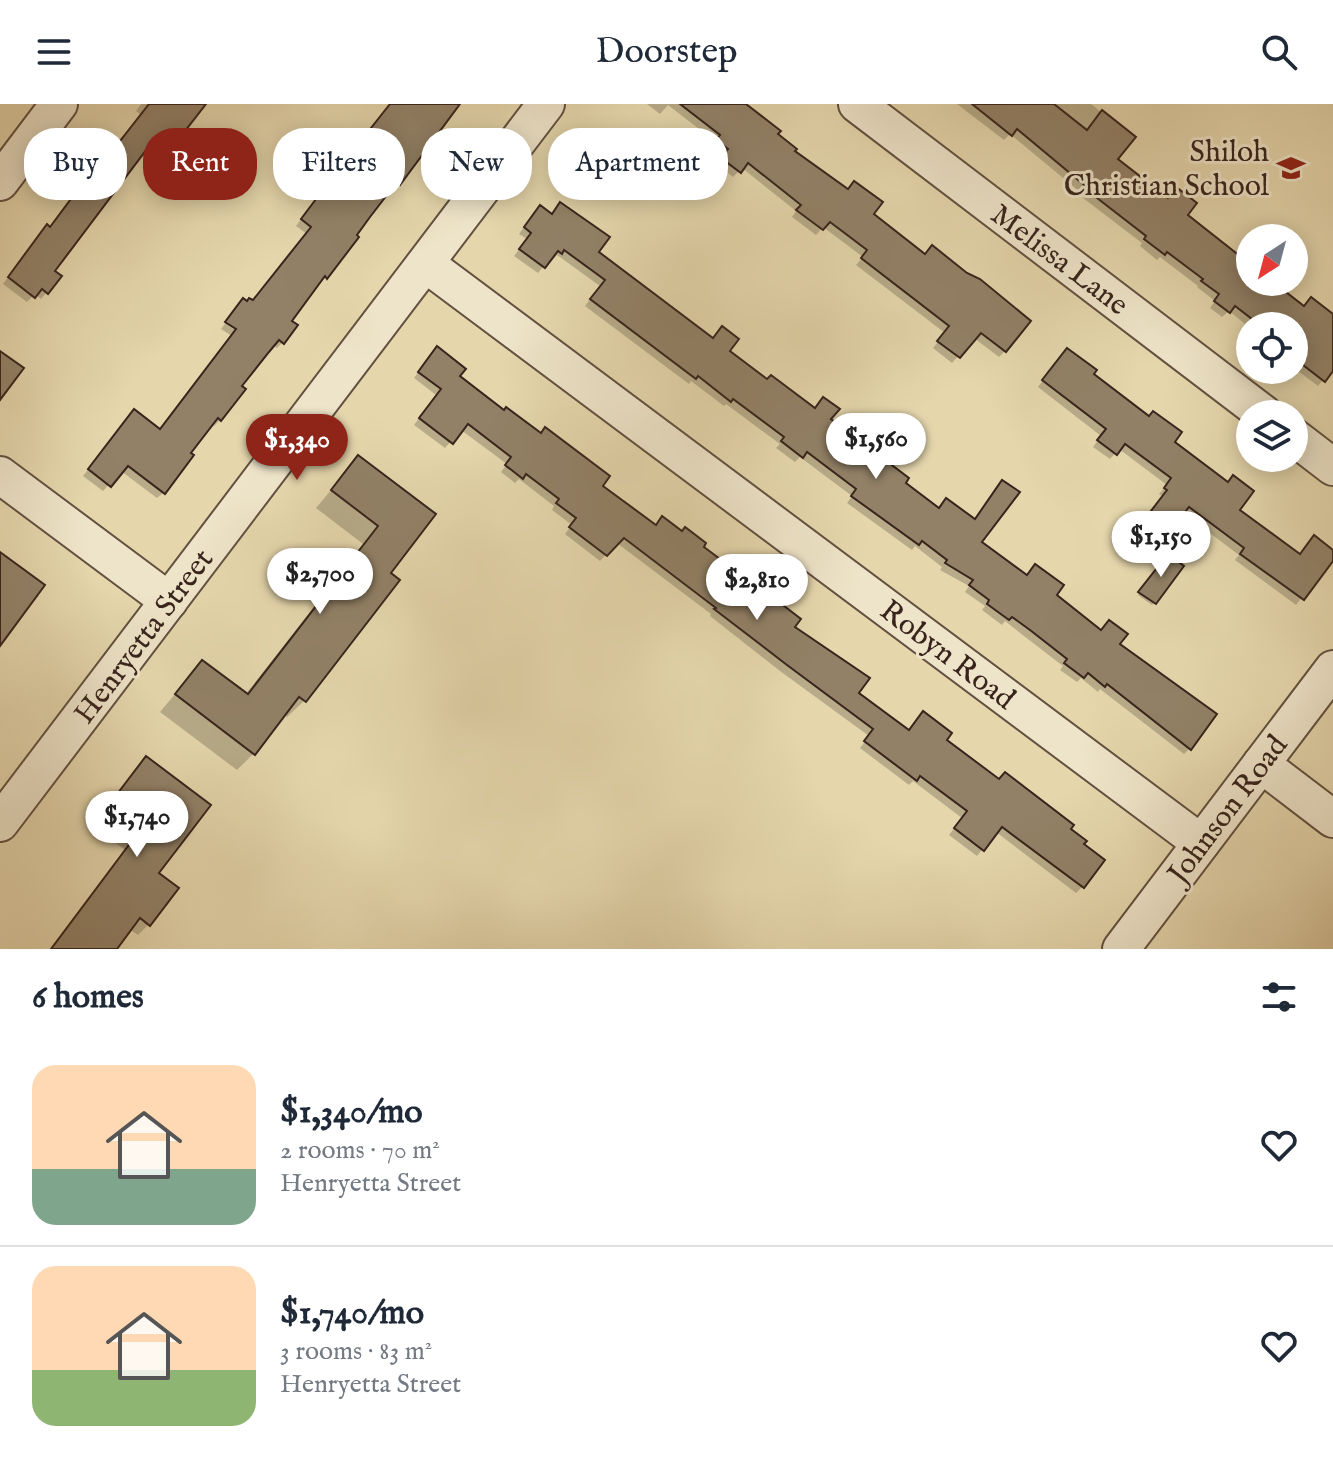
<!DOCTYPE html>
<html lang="en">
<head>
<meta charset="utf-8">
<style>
	:root { --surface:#fff; --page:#f2f2f3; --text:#1f2937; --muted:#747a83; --line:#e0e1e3; --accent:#8f2418 }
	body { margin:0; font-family:"IM FELL English",serif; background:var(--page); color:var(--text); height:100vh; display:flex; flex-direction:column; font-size:30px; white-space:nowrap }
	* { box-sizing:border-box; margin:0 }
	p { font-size:26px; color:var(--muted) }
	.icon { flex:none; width:44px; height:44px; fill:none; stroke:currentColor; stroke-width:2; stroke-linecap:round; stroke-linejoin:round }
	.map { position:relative; height:845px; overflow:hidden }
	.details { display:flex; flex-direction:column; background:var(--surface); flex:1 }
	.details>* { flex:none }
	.top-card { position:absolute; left:24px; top:24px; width:800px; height:72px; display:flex; gap:16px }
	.needle { width:52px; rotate:216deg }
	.controls { position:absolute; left:1236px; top:120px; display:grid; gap:16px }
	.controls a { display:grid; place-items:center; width:72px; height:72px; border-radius:50%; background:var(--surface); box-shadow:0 4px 20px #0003; font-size:40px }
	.price { position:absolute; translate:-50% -68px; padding:0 18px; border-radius:28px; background:#fff; color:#222; font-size:26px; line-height:52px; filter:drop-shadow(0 2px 4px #0008) }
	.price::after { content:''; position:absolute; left:50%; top:48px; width:24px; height:18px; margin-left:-12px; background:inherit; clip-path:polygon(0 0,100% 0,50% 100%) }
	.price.on { background:var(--accent); color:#fff }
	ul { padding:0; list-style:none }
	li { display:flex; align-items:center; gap:24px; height:200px; padding:0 32px }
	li+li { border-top:2px solid var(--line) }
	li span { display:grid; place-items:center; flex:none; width:224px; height:160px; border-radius:24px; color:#555 }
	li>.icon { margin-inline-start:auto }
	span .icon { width:96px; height:96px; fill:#fffc; stroke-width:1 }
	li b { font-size:34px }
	h2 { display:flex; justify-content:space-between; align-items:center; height:96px; padding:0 32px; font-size:34px }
	.chip { padding:0 28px; border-radius:32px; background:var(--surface); box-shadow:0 4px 20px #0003; font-size:28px; line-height:72px }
	.chip.on { background:var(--accent); color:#fff }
	header { display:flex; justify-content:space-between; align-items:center; height:104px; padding:0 32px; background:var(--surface); font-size:36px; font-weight:600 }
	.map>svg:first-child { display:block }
	.shadow { fill:#0003 }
	.building { fill:#928167; stroke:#38241c; stroke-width:2 }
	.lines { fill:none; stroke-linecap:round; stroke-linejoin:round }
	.minor-casing { stroke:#635040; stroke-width:40 }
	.minor { stroke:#eee4c9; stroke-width:36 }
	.labels { text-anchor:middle; stroke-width:6; stroke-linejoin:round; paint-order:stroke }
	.poi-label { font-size:30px; fill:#38241c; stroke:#eee4c9; text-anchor:end }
	.street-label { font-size:30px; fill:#38241c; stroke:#eee4c9 }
</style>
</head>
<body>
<header><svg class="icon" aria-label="menu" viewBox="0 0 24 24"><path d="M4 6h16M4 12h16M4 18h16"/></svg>Doorstep<svg class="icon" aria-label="search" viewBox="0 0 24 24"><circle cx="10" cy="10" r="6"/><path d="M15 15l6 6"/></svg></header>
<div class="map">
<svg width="1333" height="845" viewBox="0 0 1333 845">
	<rect width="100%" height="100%" fill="#e5d6ac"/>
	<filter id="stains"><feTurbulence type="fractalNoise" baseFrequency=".0025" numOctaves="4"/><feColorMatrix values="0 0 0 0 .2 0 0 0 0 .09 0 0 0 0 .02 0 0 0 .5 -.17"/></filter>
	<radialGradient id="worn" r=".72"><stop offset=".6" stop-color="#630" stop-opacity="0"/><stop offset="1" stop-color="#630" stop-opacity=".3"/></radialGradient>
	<!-- shadow -->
	<g class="shadow">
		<path d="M141 0H192L169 44 164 50 156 44 146 54 141 50 52 167 59 173 41 195 35 190 27 198 3 180 41 129 49 125 72 95 69 93 97 55 109 53 141 11 136 7Z"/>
		<path d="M390 0H457L399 80 393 86 390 83 326 173 320 179 318 178 289 218 283 238 277 244 272 241 239 282 243 285 220 316 214 322 211 320 188 349 192 352 163 389 157 394 121 367 103 387 83 372 128 314 159 327 232 232 221 225 237 203 252 198 307 130 296 122 316 95 331 96 362 57 352 50Z"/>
		<path d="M647 0H742L793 47 872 110 1005 247 999 253 974 234 952 259 933 244 945 229 856 161 863 153 823 123 816 131 792 113 796 107 742 64 733 73 717 60 724 52 712 43 716 38 668 1 660 10Z"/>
		<path d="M957 0H1091L1133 33 1116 56 1250 163V178H1270L1304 204 1333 213V264L1318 282 1294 264V222L1250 224 1229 207 1222 213 1210 204 1215 197 1197 183 1198 182 1160 153 1157 156 1140 142 1142 139 1083 94 1085 92 1010 30 1004 36Z"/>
		<path d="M534 109 597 148 767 277 829 316 903 379 1026 472 1035 462 1054 492 1118 540 1190 644 1184 650 1100 585 1098 588 1081 574 1077 578 1060 566 1063 562 1024 532 1005 517 1002 521 982 506 985 502 965 488 969 482 940 466 942 463 915 442 912 446 847 399 852 392 800 353 795 358 776 344 780 340 726 300 724 302 691 277 689 280 585 202 600 182 557 151 554 154 552 152 538 169 514 152 527 135 519 130Z"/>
		<path d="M431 251 655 423 701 443 719 463 792 523 856 589 908 628 944 636 1068 725 1081 741 1102 757 1082 783 1076 789 996 728 977 752 949 731 962 714 913 677 909 681 860 644 869 632 780 567 710 512 711 510 617 439 600 457 565 430 572 421 552 406 554 402 519 375 515 379 501 368 507 360 461 326 445 344 414 321 436 291 414 274Z"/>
		<path d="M1061 252 1091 271 1172 338 1237 407 1299 452 1333 448V454L1296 501 1235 456 1239 451 1182 408 1142 459 1123 444 1163 393 1159 390 1167 381 1119 345 1110 355 1093 343 1101 332 1038 283Z"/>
		<path d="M358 354 433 411 388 469 304 597 287 613 284 610 254 649 237 666 160 608 202 558 245 591 363 440 316 404Z"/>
		<path d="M1165 455 1154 499 1152 501 1138 491Z"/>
		<path d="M146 655 156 770 149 820 138 831 129 825 115 845H51L125 746 93 722Z"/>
	</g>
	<!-- building -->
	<g class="building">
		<path d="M149 0H206L171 45 162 38 154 50 147 45 55 167 62 172 48 190 42 185 35 194 8 173 47 120 50 123 76 88 74 86 103 46 109 51Z"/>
		<path d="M390 0H460L400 81 397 78 370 113 357 131 359 133 327 175 325 172 292 217 298 221 284 240 279 236 269 248 242 282 246 285 221 317 218 314 191 349 194 351 165 390 128 362 111 383 88 365 134 305 160 325 236 225 225 218 243 194 247 197 249 194 253 196 311 123 301 115 322 87 332 94 366 50 356 43Z"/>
		<path d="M680 0H746L781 27 778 30 797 45 795 47 848 85 854 77 883 98 874 110 925 150 932 141 967 169 980 175 1031 217 1006 248 981 229 960 254 937 237 949 222 861 154 867 146 830 118 823 126 796 106 801 101 748 59 741 69 721 54 728 45 716 36 720 31Z"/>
		<path d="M972 0H1054L1087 26 1102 6 1136 33 1118 55 1168 94 1176 83 1197 99 1188 111 1250 160V178H1273L1304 202 1311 193 1333 210V267L1325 278 1294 254V222H1261L1235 202 1230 209 1214 197 1219 190 1201 177 1203 175 1167 148 1165 151 1144 135 1146 132 1088 87 1089 85 1017 25 1012 32Z"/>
		<path d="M560 98 610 133 599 148 713 234 722 222 739 235 730 247 767 275 771 271 815 304 823 293 840 305 831 315 909 374 906 379 939 404 946 394 975 415 1002 376 1020 388 982 438 1027 471 1035 460 1064 481 1057 491 1101 526 1109 516 1128 530 1120 540 1217 610 1191 646 1107 580 1105 583 1088 569 1084 574 1064 559 1067 555 1030 526 1012 513 1009 516 987 500 989 496 969 481 973 476 945 459 947 456 922 437 919 441 851 392 856 385 807 348 803 354 781 337 784 333 733 295 731 298 698 272 696 275 590 195 605 176 564 146 562 150 558 147 545 164 519 145 531 129 524 123 540 101 552 110Z"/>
		<path d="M437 242 466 265 460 272 504 306 506 303 541 329 545 323 610 372 603 382 656 421 662 412 682 427 685 423 706 439 704 443 724 458 722 462 758 490 762 485 801 515 795 523 870 574 859 589 909 626 923 607 952 629 947 636 999 675 1005 668 1074 721 1071 725 1087 737 1084 740 1105 756 1084 784 1002 723 984 747 954 724 967 707 920 672 917 677 864 637 873 625 787 561 714 505 716 504 624 434 607 452 569 423 576 414 556 399 559 395 526 370 523 375 505 361 511 353 468 320 453 340 419 314 441 285 418 268Z"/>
		<path d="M1067 244 1097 266 1094 270 1149 312 1153 307 1182 328 1175 338 1228 378 1233 371 1254 387 1240 406 1300 450 1314 431 1333 446V457L1304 496 1240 450 1244 444 1189 403 1149 454 1128 437 1167 386 1164 384 1171 374 1125 340 1117 351 1097 336 1106 325 1042 276Z"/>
		<path d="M0 247 24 264 0 296Z"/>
		<path d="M358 351 436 410 391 469 400 476 306 598 299 593 255 651 175 590 202 556 248 590 378 422 331 386Z"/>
		<path d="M0 448 45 481 0 542Z"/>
		<path d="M1168 450 1184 462 1156 500 1138 488Z"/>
		<path d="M146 652 211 701 159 769 179 784 150 822 140 814 117 845H51L134 734 102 710Z"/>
	</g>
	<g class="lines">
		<defs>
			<g id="minor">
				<path d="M857 0 1264 310"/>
				<path d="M0 78 59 0"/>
				<path d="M426 160 1201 739"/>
				<path d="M1294 333 1333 363"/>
				<path d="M0 371 169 497"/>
				<path d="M1261 660 1333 715"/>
				<path d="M0 719 546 0"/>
				<path d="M1121 845 1333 565"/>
			</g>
		</defs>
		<!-- minor casing -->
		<use href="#minor" class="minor-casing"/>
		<!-- minor -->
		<use href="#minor" class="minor"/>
	</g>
	<!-- icons -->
	<defs>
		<symbol id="school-bare" viewBox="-9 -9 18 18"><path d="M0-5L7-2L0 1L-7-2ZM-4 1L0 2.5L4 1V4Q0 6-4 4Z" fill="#8f2418" stroke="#eee4c9" stroke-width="2.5" paint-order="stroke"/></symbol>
	</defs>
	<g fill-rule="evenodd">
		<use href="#school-bare" x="1271" y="44" width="40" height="40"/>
	</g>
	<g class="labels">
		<!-- poi labels -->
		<g class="poi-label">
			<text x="1269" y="57">Shiloh<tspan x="1269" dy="34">Christian School</tspan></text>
		</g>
		<!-- street labels -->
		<g class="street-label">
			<text transform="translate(1060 155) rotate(37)" y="10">Melissa Lane</text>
			<text transform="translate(143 532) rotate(-53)" y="10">Henryetta Street</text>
			<text transform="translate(948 550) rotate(37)" y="10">Robyn Road</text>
			<text transform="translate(1227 705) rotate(-53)" y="10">Johnson Road</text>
		</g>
	</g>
	<rect width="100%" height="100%" filter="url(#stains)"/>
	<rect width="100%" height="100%" fill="url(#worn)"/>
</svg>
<div class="controls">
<a><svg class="needle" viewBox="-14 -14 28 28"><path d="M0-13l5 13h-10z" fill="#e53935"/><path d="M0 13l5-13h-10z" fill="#747a83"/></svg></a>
<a><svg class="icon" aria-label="locate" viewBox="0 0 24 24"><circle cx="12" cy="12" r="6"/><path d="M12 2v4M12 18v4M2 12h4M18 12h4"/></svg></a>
<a><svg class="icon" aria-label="layers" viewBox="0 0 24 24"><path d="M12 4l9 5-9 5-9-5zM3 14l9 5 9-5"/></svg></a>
</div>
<b class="price" style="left:876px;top:377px">$1,560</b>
<b class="price on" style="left:297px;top:378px">$1,340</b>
<b class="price" style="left:1161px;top:475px">$1,150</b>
<b class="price" style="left:320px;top:512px">$2,700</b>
<b class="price" style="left:757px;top:518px">$2,810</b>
<b class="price" style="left:137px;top:755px">$1,740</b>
<div class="top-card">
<a class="chip">Buy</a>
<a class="chip on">Rent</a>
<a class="chip">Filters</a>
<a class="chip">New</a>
<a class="chip">Apartment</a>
</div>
</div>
<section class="details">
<h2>6 homes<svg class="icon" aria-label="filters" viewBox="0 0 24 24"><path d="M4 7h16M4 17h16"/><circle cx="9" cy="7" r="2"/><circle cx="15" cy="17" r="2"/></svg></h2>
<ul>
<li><span style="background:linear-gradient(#ffd9b3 65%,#7fa58c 0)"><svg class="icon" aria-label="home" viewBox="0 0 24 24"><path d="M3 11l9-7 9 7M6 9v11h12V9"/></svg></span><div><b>$1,340/mo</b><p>2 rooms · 70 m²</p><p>Henryetta Street</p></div><svg class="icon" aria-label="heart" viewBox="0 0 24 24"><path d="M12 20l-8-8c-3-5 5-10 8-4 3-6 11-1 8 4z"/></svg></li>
<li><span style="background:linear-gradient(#ffd9b3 65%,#8fb573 0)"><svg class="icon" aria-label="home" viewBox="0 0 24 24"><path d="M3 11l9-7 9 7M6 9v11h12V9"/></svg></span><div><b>$1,740/mo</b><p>3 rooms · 83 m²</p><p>Henryetta Street</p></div><svg class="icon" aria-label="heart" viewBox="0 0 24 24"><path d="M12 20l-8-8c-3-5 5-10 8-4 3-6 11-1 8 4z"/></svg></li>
</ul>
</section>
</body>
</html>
